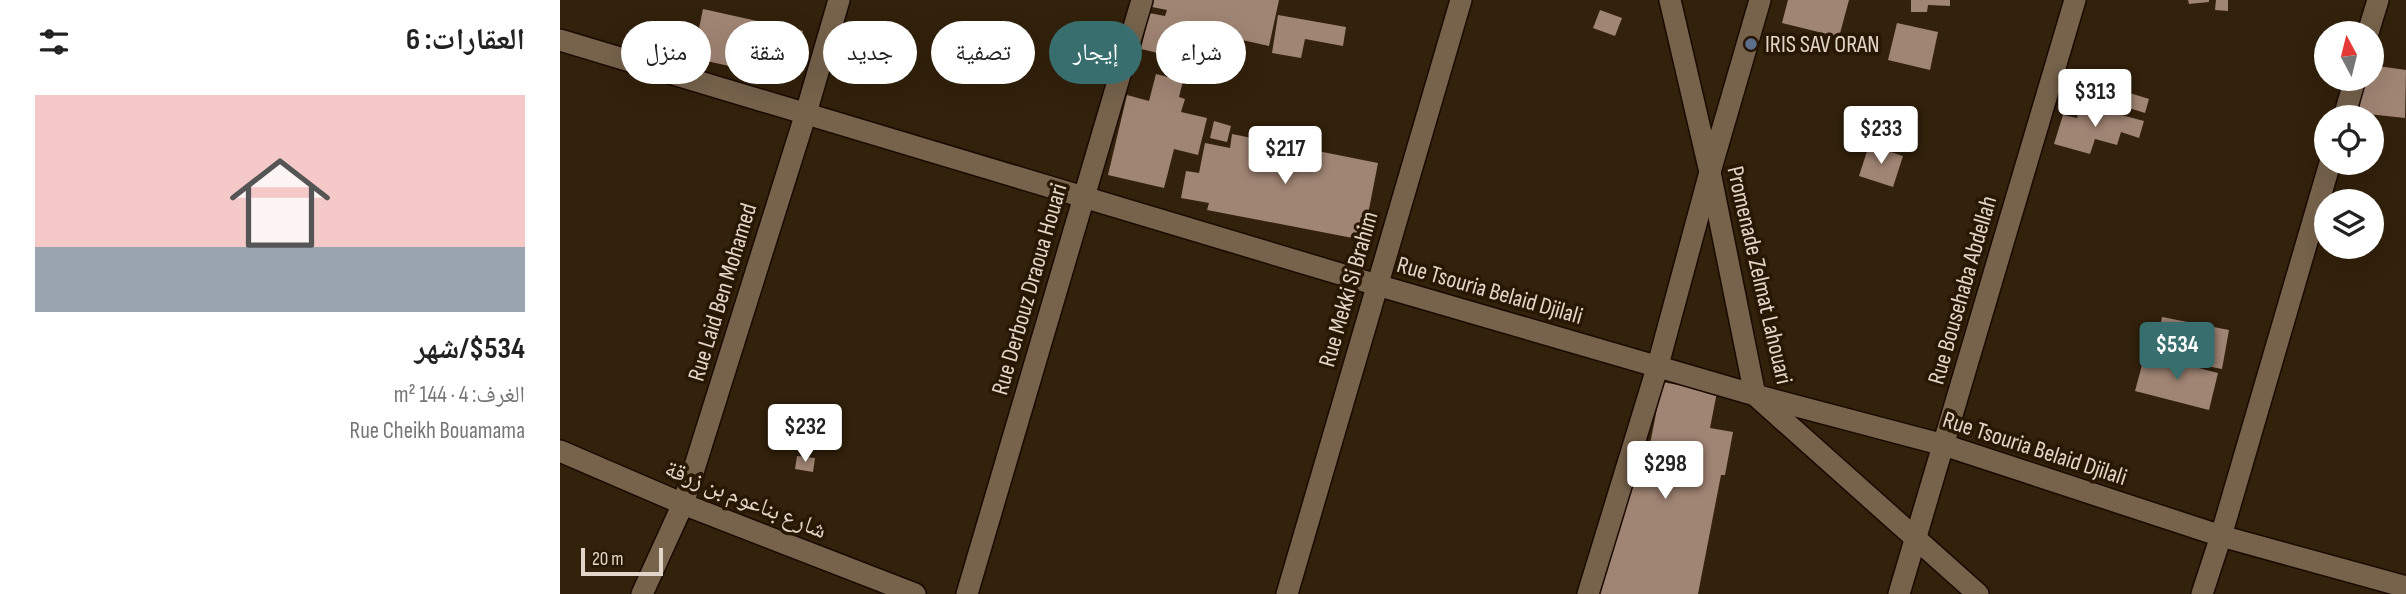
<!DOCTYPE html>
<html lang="ar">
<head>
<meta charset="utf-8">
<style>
	:root { --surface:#fff; --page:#f2f2f2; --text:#222; --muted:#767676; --accent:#386f6e }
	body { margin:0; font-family:"Sofia Sans Condensed","Noto Naskh Arabic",sans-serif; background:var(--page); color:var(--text); direction:rtl; height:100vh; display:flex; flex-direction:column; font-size:26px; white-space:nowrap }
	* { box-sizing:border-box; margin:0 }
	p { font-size:23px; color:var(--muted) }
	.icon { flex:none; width:38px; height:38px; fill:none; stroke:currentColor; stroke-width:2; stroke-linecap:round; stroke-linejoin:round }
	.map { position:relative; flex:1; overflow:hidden; direction:ltr }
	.drawer { display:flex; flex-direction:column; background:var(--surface); width:560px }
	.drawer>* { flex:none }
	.hud { position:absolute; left:21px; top:21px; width:665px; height:63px; direction:rtl; display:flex; gap:14px }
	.needle { width:46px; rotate:353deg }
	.tools { position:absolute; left:1754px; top:21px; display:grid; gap:14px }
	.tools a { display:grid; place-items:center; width:70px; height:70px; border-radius:50%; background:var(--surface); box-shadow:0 7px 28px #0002; font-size:35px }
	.scale { position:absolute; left:21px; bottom:18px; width:82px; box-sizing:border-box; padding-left:7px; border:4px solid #e1d6c9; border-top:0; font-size:19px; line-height:24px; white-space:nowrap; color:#e1d6c9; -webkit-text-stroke:5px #281703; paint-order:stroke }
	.price { position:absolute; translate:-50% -60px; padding:0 16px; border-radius:7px; background:#fff; color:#222; font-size:23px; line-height:46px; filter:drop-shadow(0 2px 4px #0008) }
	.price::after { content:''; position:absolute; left:50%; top:42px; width:21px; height:16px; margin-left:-10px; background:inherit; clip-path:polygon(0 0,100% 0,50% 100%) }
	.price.selected { background:var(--accent); color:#fff }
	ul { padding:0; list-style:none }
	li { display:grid; align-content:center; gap:14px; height:371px; padding:0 35px }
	li span { display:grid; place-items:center; height:217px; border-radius:0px; color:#555 }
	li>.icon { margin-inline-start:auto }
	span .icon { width:126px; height:126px; fill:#fffc; stroke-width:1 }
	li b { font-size:30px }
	h2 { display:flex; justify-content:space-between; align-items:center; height:84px; padding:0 35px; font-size:30px }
	.chip { padding:0 24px; border-radius:32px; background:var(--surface); box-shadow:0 7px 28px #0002; font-size:24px; line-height:63px }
	.chip.selected { background:var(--accent); color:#fff }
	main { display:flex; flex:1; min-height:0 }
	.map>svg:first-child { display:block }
	.building { fill:#a18574 }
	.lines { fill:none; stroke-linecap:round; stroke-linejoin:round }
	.minor-casing { stroke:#190a00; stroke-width:24 }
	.minor { stroke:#77634c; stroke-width:21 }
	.service-dot { fill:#5c6f8a; stroke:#281703; stroke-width:2.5 }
	.labels { text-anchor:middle; stroke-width:7; stroke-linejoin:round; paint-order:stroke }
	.poi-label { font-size:24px; fill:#e1d6c9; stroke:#281703; text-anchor:start }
	.street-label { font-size:24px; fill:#e1d6c9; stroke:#281703 }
</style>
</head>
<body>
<main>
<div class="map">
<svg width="1846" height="594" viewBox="0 0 1846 594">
	<rect width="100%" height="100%" fill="#32210b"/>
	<!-- building -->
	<g class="building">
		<path d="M588 0H719L709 46 673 38 665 73 631 66 639 31 621 27 615 57 581 49 589 13 605 16 607 10 587 6Z"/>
		<path d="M1228 0H1289L1279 37 1222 23Z"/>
		<path d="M1351 0H1390V6L1368 5 1367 12H1351Z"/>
		<path d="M1628 0H1649V2L1629 4Z"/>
		<path d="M1656 0H1668V11L1655 10Z"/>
		<path d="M143 9 243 31 232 80 133 58Z"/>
		<path d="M1040 10 1062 18 1055 36 1033 28Z"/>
		<path d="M718 15 786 27 783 46 745 39 741 58 712 53Z"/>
		<path d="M1337 23 1378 32 1370 70 1328 60Z"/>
		<path d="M1811 65 1846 70 1845 118 1799 113 1803 79H1811Z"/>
		<path d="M596 74 623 81 619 97 625 99 621 112 647 118 638 155 614 149 604 188 548 175 567 95 589 101Z"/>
		<path d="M1544 85 1589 99 1585 113 1540 99Z"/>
		<path d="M1520 104 1584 121 1579 138 1561 132 1557 145 1535 139 1530 154 1494 144 1503 115 1517 118Z"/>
		<path d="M654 121 671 126 667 142 650 138Z"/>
		<path d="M672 134 818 163 803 240 647 210 649 203 621 198 626 171 639 173 645 143 670 148Z"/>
		<path d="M1309 145 1343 156 1333 187 1299 176Z"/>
		<path d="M1602 317 1669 330 1662 369 1595 356Z"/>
		<path d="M1585 354 1658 373 1649 410 1575 391Z"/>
		<path d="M1102 382 1157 392 1150 428 1173 432 1165 475H1161L1138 594H1033L1060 449 1088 455Z"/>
		<path d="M237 456 255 458 253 472 235 469Z"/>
	</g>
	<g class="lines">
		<defs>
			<g id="minor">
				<path d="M1110 0 1150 172 1195 395 1418 594"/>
				<path d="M1808 33 1818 0"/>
				<path d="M0 40 817 285 1195 395 1384 445 1661 536 1846 587"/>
				<path d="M1784 117 1795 79"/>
				<path d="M0 451 123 504 355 594"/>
				<path d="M82 594 123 504 246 113 279 0"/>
				<path d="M407 594 582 0"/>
				<path d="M727 594 901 0"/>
				<path d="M1028 594 1098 365 1150 172 1200 0"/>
				<path d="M1339 594 1515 0"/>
				<path d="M1642 594 1661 536 1770 163"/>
			</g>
		</defs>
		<!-- minor casing -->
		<use href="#minor" class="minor-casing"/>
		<!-- minor -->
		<use href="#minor" class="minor"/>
	</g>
	<!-- markers -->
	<circle class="service-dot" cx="1191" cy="44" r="7"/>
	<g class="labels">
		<!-- poi labels -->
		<g class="poi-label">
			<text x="1205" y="52">IRIS SAV ORAN</text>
		</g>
		<!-- street labels -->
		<g class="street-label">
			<text transform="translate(1200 275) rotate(77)" y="8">Promenade Zelmat Lahouari</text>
			<text transform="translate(469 289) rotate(-74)" y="8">Rue Derbouz Draoua Houari</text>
			<text transform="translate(788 289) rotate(-74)" y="8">Rue Mekki Si Brahim</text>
			<text transform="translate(930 290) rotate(16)" y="8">Rue Tsouria Belaid Djilali</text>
			<text transform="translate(1402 290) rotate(-74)" y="8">Rue Bousehaba Abdellah</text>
			<text transform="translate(162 292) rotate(-73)" y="8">Rue Laid Ben Mohamed</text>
			<text transform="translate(1475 448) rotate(18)" y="8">Rue Tsouria Belaid Djilali</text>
			<text transform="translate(186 499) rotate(22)" y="8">شارع بناعوم بن زرقة</text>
		</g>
	</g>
</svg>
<div class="tools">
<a><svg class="needle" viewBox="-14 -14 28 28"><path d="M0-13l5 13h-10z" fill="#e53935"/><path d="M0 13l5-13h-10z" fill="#767676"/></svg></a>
<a><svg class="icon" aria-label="locate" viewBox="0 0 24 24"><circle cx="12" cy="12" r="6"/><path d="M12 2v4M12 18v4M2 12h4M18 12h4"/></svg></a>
<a><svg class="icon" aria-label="layers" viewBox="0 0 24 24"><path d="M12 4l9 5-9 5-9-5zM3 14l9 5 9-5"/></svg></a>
</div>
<div class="scale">20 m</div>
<b class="price" style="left:1535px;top:129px">$313</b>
<b class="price" style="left:1321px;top:166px">$233</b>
<b class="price" style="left:725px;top:186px">$217</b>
<b class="price selected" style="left:1617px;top:382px">$534</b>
<b class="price" style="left:245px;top:464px">$232</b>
<b class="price" style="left:1105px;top:501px">$298</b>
<div class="hud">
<a class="chip">شراء</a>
<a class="chip selected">إيجار</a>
<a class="chip">تصفية</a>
<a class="chip">جديد</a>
<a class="chip">شقة</a>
<a class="chip">منزل</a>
</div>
</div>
<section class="drawer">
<h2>العقارات: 6<svg class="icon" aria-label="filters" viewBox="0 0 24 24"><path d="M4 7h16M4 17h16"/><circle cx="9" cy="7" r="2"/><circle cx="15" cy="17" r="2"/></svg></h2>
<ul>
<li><span style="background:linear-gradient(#f6c9c9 70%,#9aa5b1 0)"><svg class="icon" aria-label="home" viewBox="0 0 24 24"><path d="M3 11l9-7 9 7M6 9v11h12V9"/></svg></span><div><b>$534/شهر</b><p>الغرف: 4 · 144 m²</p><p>Rue Cheikh Bouamama</p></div></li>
</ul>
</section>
</main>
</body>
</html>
